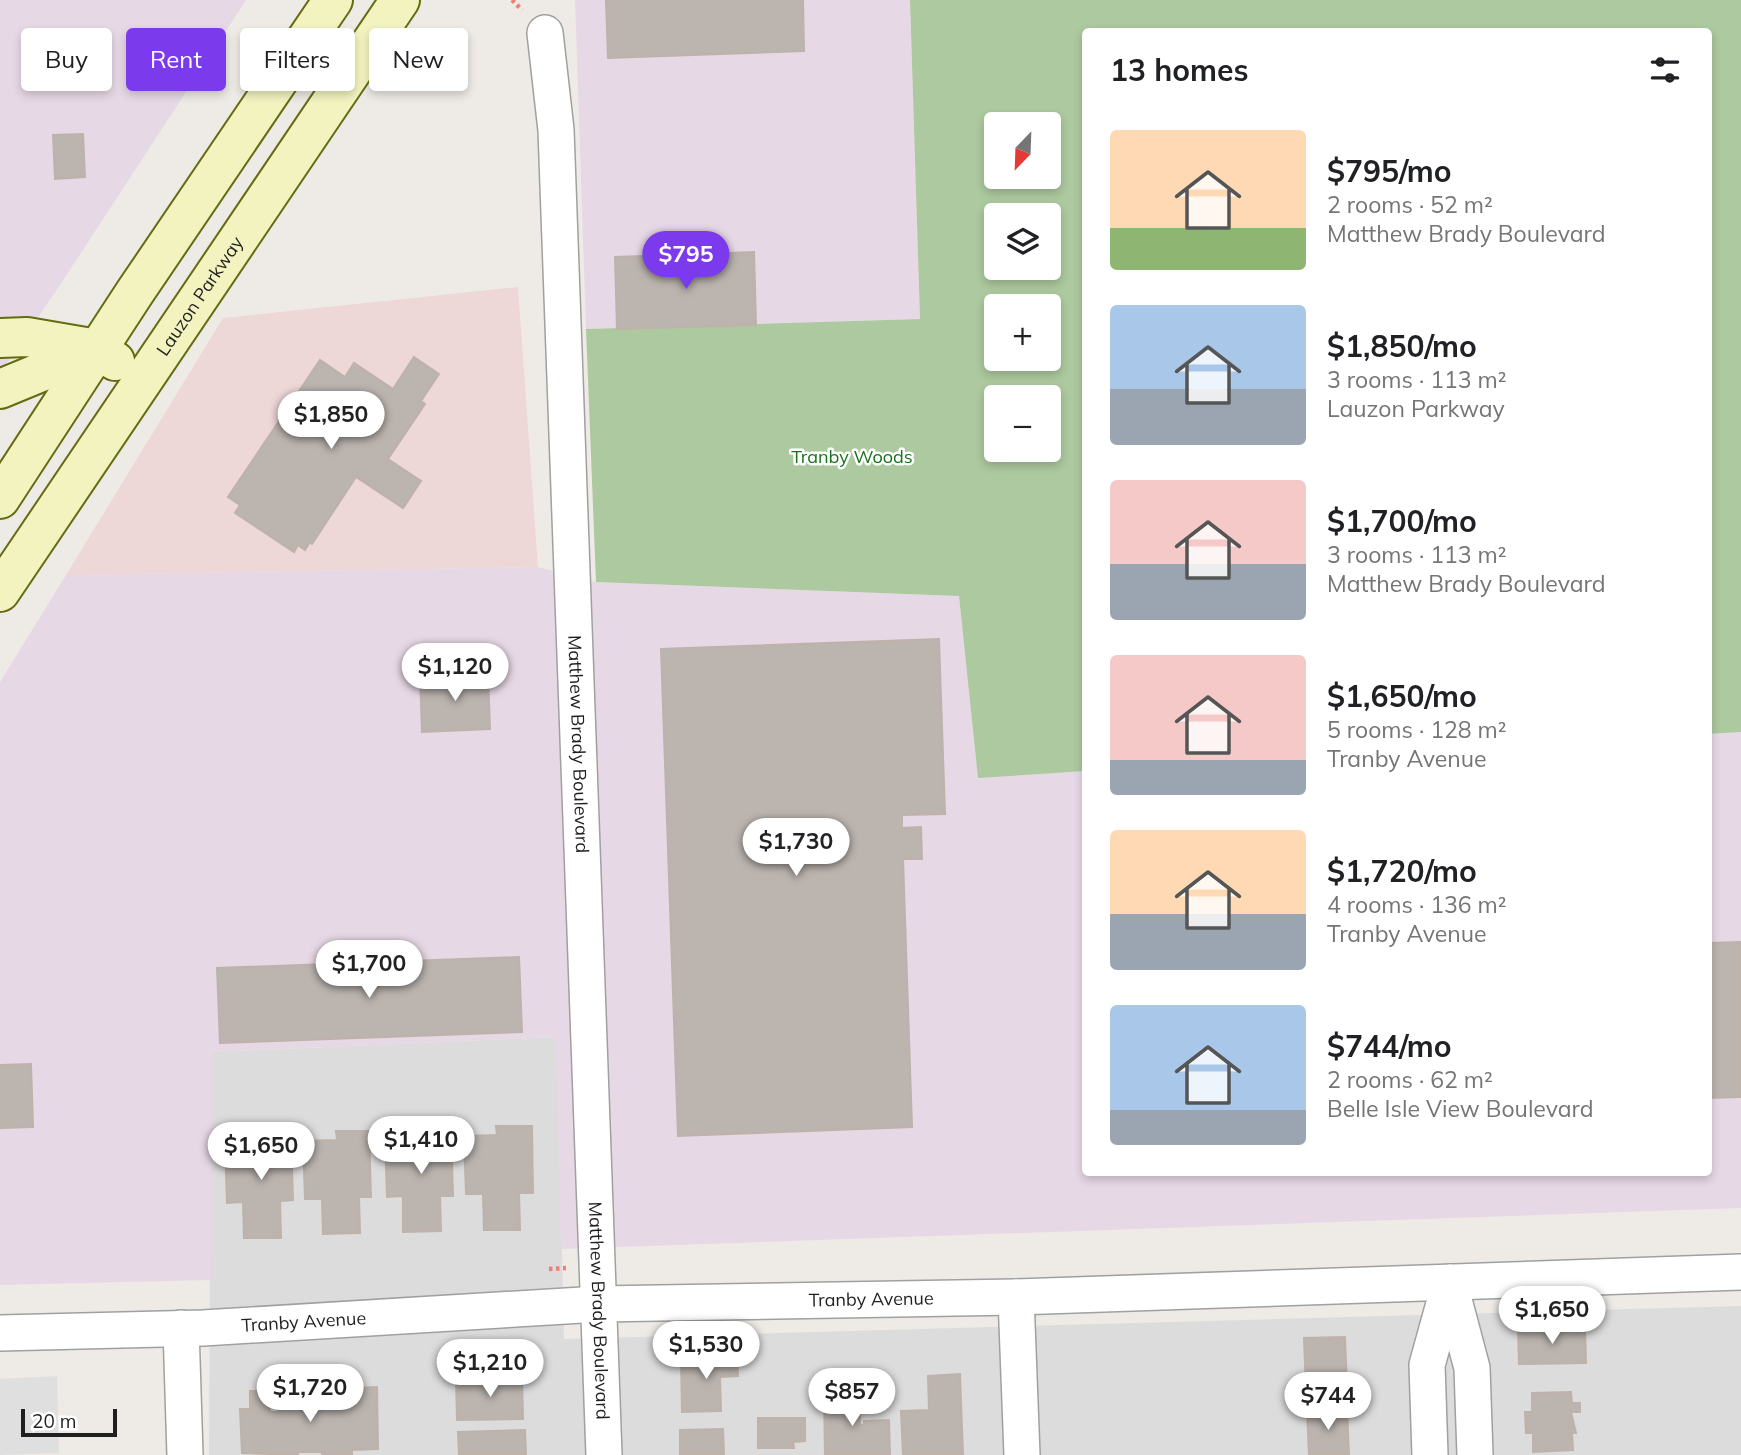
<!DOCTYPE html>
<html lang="en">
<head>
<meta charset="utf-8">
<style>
	:root { --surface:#fff; --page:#f6f6f6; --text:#202124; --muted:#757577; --accent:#7c3aed }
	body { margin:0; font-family:Mulish,sans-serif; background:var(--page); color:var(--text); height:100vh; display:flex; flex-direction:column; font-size:26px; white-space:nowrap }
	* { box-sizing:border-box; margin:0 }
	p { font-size:23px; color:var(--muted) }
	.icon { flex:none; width:38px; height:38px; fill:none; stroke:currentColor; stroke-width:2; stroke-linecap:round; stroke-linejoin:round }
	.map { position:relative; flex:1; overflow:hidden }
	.panel { position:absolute; left:1082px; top:28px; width:630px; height:1148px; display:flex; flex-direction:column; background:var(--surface); border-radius:7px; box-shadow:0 4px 10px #0003 }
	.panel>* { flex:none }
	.banner { position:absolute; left:21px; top:28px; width:665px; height:63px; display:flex; gap:14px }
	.needle { width:46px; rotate:203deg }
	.buttons { position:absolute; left:984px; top:112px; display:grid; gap:14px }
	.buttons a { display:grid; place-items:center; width:77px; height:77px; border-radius:7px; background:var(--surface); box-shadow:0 4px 10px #0003; font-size:35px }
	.scale { position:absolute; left:21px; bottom:18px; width:96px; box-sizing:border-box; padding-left:7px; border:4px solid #1f1f1f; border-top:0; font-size:19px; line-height:24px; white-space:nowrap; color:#1f1f1f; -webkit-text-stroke:5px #fff; paint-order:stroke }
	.price { position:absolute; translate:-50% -60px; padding:0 16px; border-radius:24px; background:#fff; color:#222; font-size:23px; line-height:46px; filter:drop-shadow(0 2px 4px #0008) }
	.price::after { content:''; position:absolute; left:50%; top:42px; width:21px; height:16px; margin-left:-10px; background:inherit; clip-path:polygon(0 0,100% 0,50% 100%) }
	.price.selected { background:var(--accent); color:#fff }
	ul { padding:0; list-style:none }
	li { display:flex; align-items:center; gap:21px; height:175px; padding:0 28px }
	li span { display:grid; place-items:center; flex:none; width:196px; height:140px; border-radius:7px; color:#555 }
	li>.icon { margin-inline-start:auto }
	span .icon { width:84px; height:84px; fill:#fffc; stroke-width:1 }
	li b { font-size:30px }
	h2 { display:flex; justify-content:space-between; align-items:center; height:84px; padding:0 28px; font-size:30px }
	.chip { padding:0 24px; border-radius:7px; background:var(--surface); box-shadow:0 4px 10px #0003; font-size:24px; line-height:63px }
	.chip.selected { background:var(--accent); color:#fff }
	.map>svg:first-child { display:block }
	.residential { fill:#dcdcdc }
	.commercial { fill:#edd7d7 }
	.industrial { fill:#e7d8e5 }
	.forest { fill:#adc99f; fill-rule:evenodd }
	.parking { fill:#dfdfdf }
	.building { fill:#bbb4af; stroke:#beb2aa; stroke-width:2 }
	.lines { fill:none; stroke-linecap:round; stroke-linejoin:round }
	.minor-casing { stroke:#a0a0a0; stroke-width:38 }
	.secondary-casing { stroke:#646b10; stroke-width:42 }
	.path { stroke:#eb817a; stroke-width:4.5; stroke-dasharray:3.5 3.5; stroke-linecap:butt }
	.minor { stroke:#fff; stroke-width:35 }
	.secondary { stroke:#f2f3bf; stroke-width:38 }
	.labels { text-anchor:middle; stroke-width:5; stroke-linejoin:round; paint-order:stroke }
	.street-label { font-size:18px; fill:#1f1f1f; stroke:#fff }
	.park-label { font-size:18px; fill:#17721b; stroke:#fff }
</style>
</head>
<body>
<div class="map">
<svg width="1741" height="1455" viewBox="0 0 1741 1455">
	<rect width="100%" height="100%" fill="#eeebe6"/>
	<!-- residential -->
	<path class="residential" d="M557 1037 564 1339 1741 1306V1455H209L211 1052Z"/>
	<!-- commercial -->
	<path class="commercial" d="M518 287 538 567 66 575 223 318Z"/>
	<!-- industrial -->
	<g class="industrial">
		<path d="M0 0H246L60 285 0 373Z"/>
		<path d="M575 0H910L920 319 586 329Z"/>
		<path d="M538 567 596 582 959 596 978 777 1085 771V1172H1708V734L1741 732V1208L561 1249 556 1037 212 1052 211 1280 0 1285V682L66 575Z"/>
	</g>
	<!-- forest -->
	<path class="forest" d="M910 0H1741V732L1708 734V32H1085V771L978 778 959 596 596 582 586 329 920 319ZM996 124H1048V177H996ZM996 215H1048V268H996ZM996 306H1048V359H996ZM996 397H1048V450H996Z"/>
	<!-- parking -->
	<path class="parking" d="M57 1376 59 1453 0 1455V1379Z"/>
	<!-- building -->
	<g class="building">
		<path d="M606 0H803L804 51 608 58Z"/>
		<path d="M83 134 85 177 55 179 53 135Z"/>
		<path d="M754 252 756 325 617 329 615 257Z"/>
		<path d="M414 357 439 374 421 401 425 404 388 459 421 481 403 508 356 477 312 544 310 542 305 550 298 545 294 552 235 513 240 505 228 497 320 360 345 377 354 363 393 389Z"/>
		<path d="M939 639 945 814 902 815V828L921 827 922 859H903L912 1127 678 1136 661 649Z"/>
		<path d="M488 674 490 729 422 732 420 676Z"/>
		<path d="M1741 942V1097L1708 1098V943Z"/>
		<path d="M519 957 522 1032 220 1043 217 968Z"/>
		<path d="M31 1064 33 1127 0 1128V1065Z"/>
		<path d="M496 1126H532L533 1193H519L520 1230H484L483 1194H466L464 1136 497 1135Z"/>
		<path d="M451 1127 453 1196H440L441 1231 403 1232V1196L387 1197 385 1137 418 1136V1128Z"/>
		<path d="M336 1131H369L371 1197H359L360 1233 323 1234 322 1199H305L303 1141 337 1140Z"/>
		<path d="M291 1134 293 1200 280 1201 281 1238H244L243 1202 227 1203 225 1145 258 1143 257 1135Z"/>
		<path d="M1585 1328 1586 1363 1519 1364 1518 1329Z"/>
		<path d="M1345 1337 1347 1388 1306 1390 1304 1338Z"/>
		<path d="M737 1352 738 1376 720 1377 721 1411 682 1412 681 1359 717 1358V1353Z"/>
		<path d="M960 1374 963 1455H903L901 1411 929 1410 928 1376Z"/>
		<path d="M522 1377 523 1419 457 1420 456 1378Z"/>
		<path d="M377 1387 378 1449 352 1450V1455H322V1452H298V1455L242 1453 240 1409H250V1391H270V1412H278L277 1396 296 1395V1407H304V1390H322V1411H330V1394L349 1393V1406L358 1405 357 1388Z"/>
		<path d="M859 1392 860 1425H864V1421L889 1420 890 1455H825L824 1393Z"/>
		<path d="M1571 1392 1572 1403H1580V1412H1571L1576 1433H1572L1573 1450 1533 1452V1433H1526L1525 1412H1532V1393Z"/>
		<path d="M1347 1408 1349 1455H1309L1307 1411Z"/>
		<path d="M758 1418H805V1441L793 1442 794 1448H758Z"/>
		<path d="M723 1429 724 1455H680V1430Z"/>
		<path d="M525 1430 526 1455H459L458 1432Z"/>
	</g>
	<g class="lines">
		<defs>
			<g id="minor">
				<path id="s1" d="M545 33 556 130 604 1455"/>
				<path d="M1450 1285 1472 1368 1475 1455"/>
				<path d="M1016 1297 1022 1455"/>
				<path d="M181 1328 185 1455"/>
				<path id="s2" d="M0 1333 203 1328 599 1304 1016 1297 1741 1272"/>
				<path d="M1430 1455 1427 1365 1450 1282"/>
			</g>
			<g id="secondary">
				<path d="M0 338 27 337 97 349 115 361"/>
				<path d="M0 389 97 349"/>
				<path d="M0 499 135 292 333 0"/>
				<path id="s3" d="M0 592 400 0"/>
			</g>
		</defs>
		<!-- minor casing -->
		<use href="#minor" class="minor-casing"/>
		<!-- secondary casing -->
		<use href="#secondary" class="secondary-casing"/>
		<!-- path -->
		<g class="path">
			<path d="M512 0 522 10"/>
			<path d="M549 1269 566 1268"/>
		</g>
		<!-- minor -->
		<use href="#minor" class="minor"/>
		<!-- secondary -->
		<use href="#secondary" class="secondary"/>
	</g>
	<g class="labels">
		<!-- street labels -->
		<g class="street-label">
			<text dy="6" stroke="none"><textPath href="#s3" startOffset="357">Lauzon Parkway</textPath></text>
			<text dy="6" stroke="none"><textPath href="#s1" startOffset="712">Matthew Brady Boulevard</textPath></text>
			<text dy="6" stroke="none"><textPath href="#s2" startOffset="872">Tranby Avenue</textPath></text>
			<text dy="6" stroke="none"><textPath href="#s1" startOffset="1279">Matthew Brady Boulevard</textPath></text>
			<text dy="6" stroke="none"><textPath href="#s2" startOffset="304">Tranby Avenue</textPath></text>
		</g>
		<!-- park labels -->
		<g class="park-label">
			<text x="852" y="463">Tranby Woods</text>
		</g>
	</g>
</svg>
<div class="buttons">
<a><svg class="needle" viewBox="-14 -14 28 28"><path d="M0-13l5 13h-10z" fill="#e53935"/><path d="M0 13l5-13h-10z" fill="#757577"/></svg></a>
<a><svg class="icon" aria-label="layers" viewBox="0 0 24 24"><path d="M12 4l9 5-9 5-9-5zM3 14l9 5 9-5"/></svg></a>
<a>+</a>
<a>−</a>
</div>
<div class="scale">20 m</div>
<b class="price selected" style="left:686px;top:291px">$795</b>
<b class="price" style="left:331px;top:451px">$1,850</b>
<b class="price" style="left:455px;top:703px">$1,120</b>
<b class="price" style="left:796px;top:878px">$1,730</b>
<b class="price" style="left:369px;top:1000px">$1,700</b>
<b class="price" style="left:421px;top:1176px">$1,410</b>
<b class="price" style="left:261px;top:1182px">$1,650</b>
<b class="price" style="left:1552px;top:1346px">$1,650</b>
<b class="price" style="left:706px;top:1381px">$1,530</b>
<b class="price" style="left:490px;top:1399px">$1,210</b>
<b class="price" style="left:310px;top:1424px">$1,720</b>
<b class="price" style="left:852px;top:1428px">$857</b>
<b class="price" style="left:1328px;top:1432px">$744</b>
<div class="banner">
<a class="chip">Buy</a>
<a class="chip selected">Rent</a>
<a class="chip">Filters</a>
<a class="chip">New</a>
</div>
<section class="panel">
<h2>13 homes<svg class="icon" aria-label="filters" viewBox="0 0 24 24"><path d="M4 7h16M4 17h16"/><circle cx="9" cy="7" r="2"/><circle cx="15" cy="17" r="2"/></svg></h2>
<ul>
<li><span style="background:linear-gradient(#ffd9b3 70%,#8fb573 0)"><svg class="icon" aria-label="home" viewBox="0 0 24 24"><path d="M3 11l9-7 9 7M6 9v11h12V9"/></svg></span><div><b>$795/mo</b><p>2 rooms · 52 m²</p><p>Matthew Brady Boulevard</p></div></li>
<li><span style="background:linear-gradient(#a9c7e8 60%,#9aa5b1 0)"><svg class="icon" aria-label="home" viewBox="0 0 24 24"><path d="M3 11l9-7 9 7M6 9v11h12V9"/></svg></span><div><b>$1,850/mo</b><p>3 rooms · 113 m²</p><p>Lauzon Parkway</p></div></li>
<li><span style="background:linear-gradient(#f6c9c9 60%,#9aa5b1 0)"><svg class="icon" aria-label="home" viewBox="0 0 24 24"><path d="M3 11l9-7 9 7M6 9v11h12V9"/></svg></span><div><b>$1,700/mo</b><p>3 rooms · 113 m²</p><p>Matthew Brady Boulevard</p></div></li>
<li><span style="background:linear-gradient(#f6c9c9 75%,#9aa5b1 0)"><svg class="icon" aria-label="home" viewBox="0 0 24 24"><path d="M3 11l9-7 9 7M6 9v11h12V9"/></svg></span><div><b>$1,650/mo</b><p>5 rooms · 128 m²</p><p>Tranby Avenue</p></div></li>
<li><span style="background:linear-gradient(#ffd9b3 60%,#9aa5b1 0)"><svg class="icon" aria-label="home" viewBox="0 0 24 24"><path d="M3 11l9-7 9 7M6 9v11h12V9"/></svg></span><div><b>$1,720/mo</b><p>4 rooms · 136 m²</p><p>Tranby Avenue</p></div></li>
<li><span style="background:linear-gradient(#a9c7e8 75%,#9aa5b1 0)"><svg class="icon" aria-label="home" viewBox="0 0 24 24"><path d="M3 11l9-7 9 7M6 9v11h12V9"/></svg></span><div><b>$744/mo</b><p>2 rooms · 62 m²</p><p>Belle Isle View Boulevard</p></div></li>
</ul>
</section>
</div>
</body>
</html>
